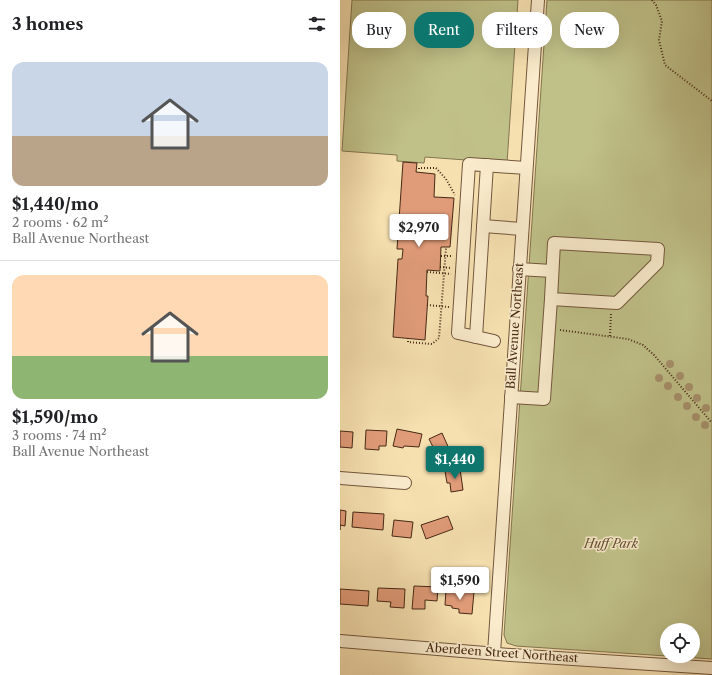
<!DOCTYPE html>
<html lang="en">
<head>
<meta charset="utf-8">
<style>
	:root { --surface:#fff; --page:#f6f6f6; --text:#202124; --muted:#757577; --line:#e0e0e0; --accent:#0f766e }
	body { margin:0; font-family:"Libre Caslon Text",serif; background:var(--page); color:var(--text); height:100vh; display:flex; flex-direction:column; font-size:15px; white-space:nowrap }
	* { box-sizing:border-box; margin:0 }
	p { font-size:13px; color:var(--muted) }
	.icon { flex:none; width:22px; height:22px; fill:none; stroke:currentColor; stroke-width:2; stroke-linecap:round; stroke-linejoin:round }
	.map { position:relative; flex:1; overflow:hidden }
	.drawer { display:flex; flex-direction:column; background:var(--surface); width:340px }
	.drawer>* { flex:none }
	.hud { position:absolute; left:12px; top:12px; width:300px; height:36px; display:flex; gap:8px }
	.controls { position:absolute; left:320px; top:623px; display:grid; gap:8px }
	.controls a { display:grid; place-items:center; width:40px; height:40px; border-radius:50%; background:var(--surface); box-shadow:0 4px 16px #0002; font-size:20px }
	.price { position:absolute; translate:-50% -34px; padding:0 9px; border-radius:4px; background:#fff; color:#222; font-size:13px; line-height:26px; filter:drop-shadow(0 1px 2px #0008) }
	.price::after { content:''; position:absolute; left:50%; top:24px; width:12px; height:9px; margin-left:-6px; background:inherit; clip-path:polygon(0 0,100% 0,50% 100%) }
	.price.on { background:var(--accent); color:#fff }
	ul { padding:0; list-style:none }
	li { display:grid; align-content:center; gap:8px; height:212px; padding:0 12px }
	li+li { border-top:1px solid var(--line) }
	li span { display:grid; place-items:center; height:124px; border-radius:12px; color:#555 }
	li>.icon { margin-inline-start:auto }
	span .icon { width:72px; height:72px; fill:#fffc; stroke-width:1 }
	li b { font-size:17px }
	h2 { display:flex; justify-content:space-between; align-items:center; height:48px; padding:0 12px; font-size:17px }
	.chip { padding:0 14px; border-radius:16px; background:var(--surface); box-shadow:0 4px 16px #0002; font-size:14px; line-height:36px }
	.chip.on { background:var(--accent); color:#fff }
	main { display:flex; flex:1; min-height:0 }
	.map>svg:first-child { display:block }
	.green { fill:#c0c189; stroke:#84754f; fill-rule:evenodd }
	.building { fill:#e09b78; stroke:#472915 }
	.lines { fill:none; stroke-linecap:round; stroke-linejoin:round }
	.minor-casing { stroke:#73573c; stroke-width:14 }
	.path { stroke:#472915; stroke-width:2; stroke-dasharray:1 2; stroke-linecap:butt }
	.minor { stroke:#f9ebcc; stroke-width:12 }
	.tree { fill:#a6906b }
	.labels { text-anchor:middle; stroke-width:3; stroke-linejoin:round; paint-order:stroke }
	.street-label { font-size:12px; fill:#472915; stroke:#f9ebcc }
	.park-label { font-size:12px; font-style:italic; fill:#654f32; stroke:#f9ebcc }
</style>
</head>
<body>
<main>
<section class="drawer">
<h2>3 homes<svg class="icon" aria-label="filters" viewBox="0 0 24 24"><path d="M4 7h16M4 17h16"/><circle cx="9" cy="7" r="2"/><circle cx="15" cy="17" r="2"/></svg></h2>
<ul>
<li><span style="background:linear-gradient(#c9d6e8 60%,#b9a48a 0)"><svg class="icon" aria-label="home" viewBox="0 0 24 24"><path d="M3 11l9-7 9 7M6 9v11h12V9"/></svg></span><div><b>$1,440/mo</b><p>2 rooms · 62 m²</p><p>Ball Avenue Northeast</p></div></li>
<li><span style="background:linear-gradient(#ffd9b3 65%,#8fb573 0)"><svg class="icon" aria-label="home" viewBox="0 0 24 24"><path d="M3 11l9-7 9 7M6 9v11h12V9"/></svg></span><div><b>$1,590/mo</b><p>3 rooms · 74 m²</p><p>Ball Avenue Northeast</p></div></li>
</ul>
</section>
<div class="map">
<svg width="372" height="675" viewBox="0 0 372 675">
	<rect width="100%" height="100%" fill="#f6e0b0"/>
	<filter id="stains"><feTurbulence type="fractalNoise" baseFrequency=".005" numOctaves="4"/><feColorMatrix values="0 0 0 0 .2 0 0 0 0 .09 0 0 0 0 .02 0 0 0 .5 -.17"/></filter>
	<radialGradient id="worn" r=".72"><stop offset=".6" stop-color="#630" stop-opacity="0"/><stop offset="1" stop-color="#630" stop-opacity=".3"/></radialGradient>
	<!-- green -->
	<g class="green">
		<path d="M12 0H178L167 163 85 157 84 163 57 161V155L2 151Z"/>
		<path d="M207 0H372V659L176 646 167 643 164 635ZM327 630H353V656H327Z"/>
	</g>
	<!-- building -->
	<g class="building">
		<path d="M63 162 77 163 76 172 95 174 94 197 114 198 110 247H101L100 271 87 270 86 296H88L85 340 53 337 58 259H62L63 249H57Z"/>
		<path d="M57 429 82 434 79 447 64 446 63 448 53 446Z"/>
		<path d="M26 430 47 431 46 446H39V450L25 449Z"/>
		<path d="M0 431 13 432 12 448 0 447Z"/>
		<path d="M102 433 114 460 102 465 89 439Z"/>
		<path d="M120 469 123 490 111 492 110 483H107L105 471Z"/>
		<path d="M0 510 6 511 5 526 0 525V530Z"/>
		<path d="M13 512 44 514 43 530 12 527Z"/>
		<path d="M108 516 113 529 86 539 81 525Z"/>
		<path d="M54 520 73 522 71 538 52 536Z"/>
		<path d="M74 586 98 587 97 601 85 600V609H72Z"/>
		<path d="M38 588 65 589 64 608 50 607 51 602 37 601Z"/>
		<path d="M0 589 29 591 28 606 0 604Z"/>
		<path d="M106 590 134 592 132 614 119 613V609L112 608V606L105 605Z"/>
	</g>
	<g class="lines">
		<defs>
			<g id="minor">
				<path d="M143 226 182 229"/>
				<path d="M214 243 318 249 317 263 277 303 211 299Z"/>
				<path d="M179 269 212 271"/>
				<path d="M136 337 147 165"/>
				<path d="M154 341 118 333 129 164 186 168"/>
				<path d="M171 397 204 399 211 299"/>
				<path d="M0 478 65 483"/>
				<path d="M0 641 171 655 372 668"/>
				<path d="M154 653 198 0"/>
			</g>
		</defs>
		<!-- minor casing -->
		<use href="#minor" class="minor-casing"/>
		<!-- path -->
		<g class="path">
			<path d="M312 0 316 5 322 21 319 40 325 65 372 101"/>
			<path d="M79 169V168H96L106 179 115 195"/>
			<path d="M101 256H113"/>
			<path d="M100 267 111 268"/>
			<path d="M87 272 111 274"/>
			<path d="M87 305 109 307"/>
			<path d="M220 330 288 339 303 345 314 355 372 423"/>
			<path d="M270 336 271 313"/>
			<path d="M68 338V342L92 344 99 338 106 248"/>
		</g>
		<!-- minor -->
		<use href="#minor" class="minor"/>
	</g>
	<!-- trees -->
	<g class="tree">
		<circle cx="330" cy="364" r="4"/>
		<circle cx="340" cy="376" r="4"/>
		<circle cx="319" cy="378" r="4"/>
		<circle cx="328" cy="386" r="4"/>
		<circle cx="349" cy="387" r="4"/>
		<circle cx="338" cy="397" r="4"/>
		<circle cx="357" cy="398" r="4"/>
		<circle cx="347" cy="406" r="4"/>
		<circle cx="366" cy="408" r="4"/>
		<circle cx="356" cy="417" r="4"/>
		<circle cx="365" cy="425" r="4"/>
	</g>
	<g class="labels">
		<!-- street labels -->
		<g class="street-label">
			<text transform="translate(175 326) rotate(-86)" y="4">Ball Avenue Northeast</text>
			<text transform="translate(162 653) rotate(4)" y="4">Aberdeen Street Northeast</text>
		</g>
		<!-- park labels -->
		<g class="park-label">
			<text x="271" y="548">Huff Park</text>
		</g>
	</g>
	<rect width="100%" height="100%" filter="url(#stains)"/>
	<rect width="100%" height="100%" fill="url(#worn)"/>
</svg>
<div class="controls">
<a><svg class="icon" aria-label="locate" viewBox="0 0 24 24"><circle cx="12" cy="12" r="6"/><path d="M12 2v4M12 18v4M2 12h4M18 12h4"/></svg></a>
</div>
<b class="price" style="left:79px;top:248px">$2,970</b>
<b class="price on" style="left:115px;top:480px">$1,440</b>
<b class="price" style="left:120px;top:601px">$1,590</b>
<div class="hud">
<a class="chip">Buy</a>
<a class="chip on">Rent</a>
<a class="chip">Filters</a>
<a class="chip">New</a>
</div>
</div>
</main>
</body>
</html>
